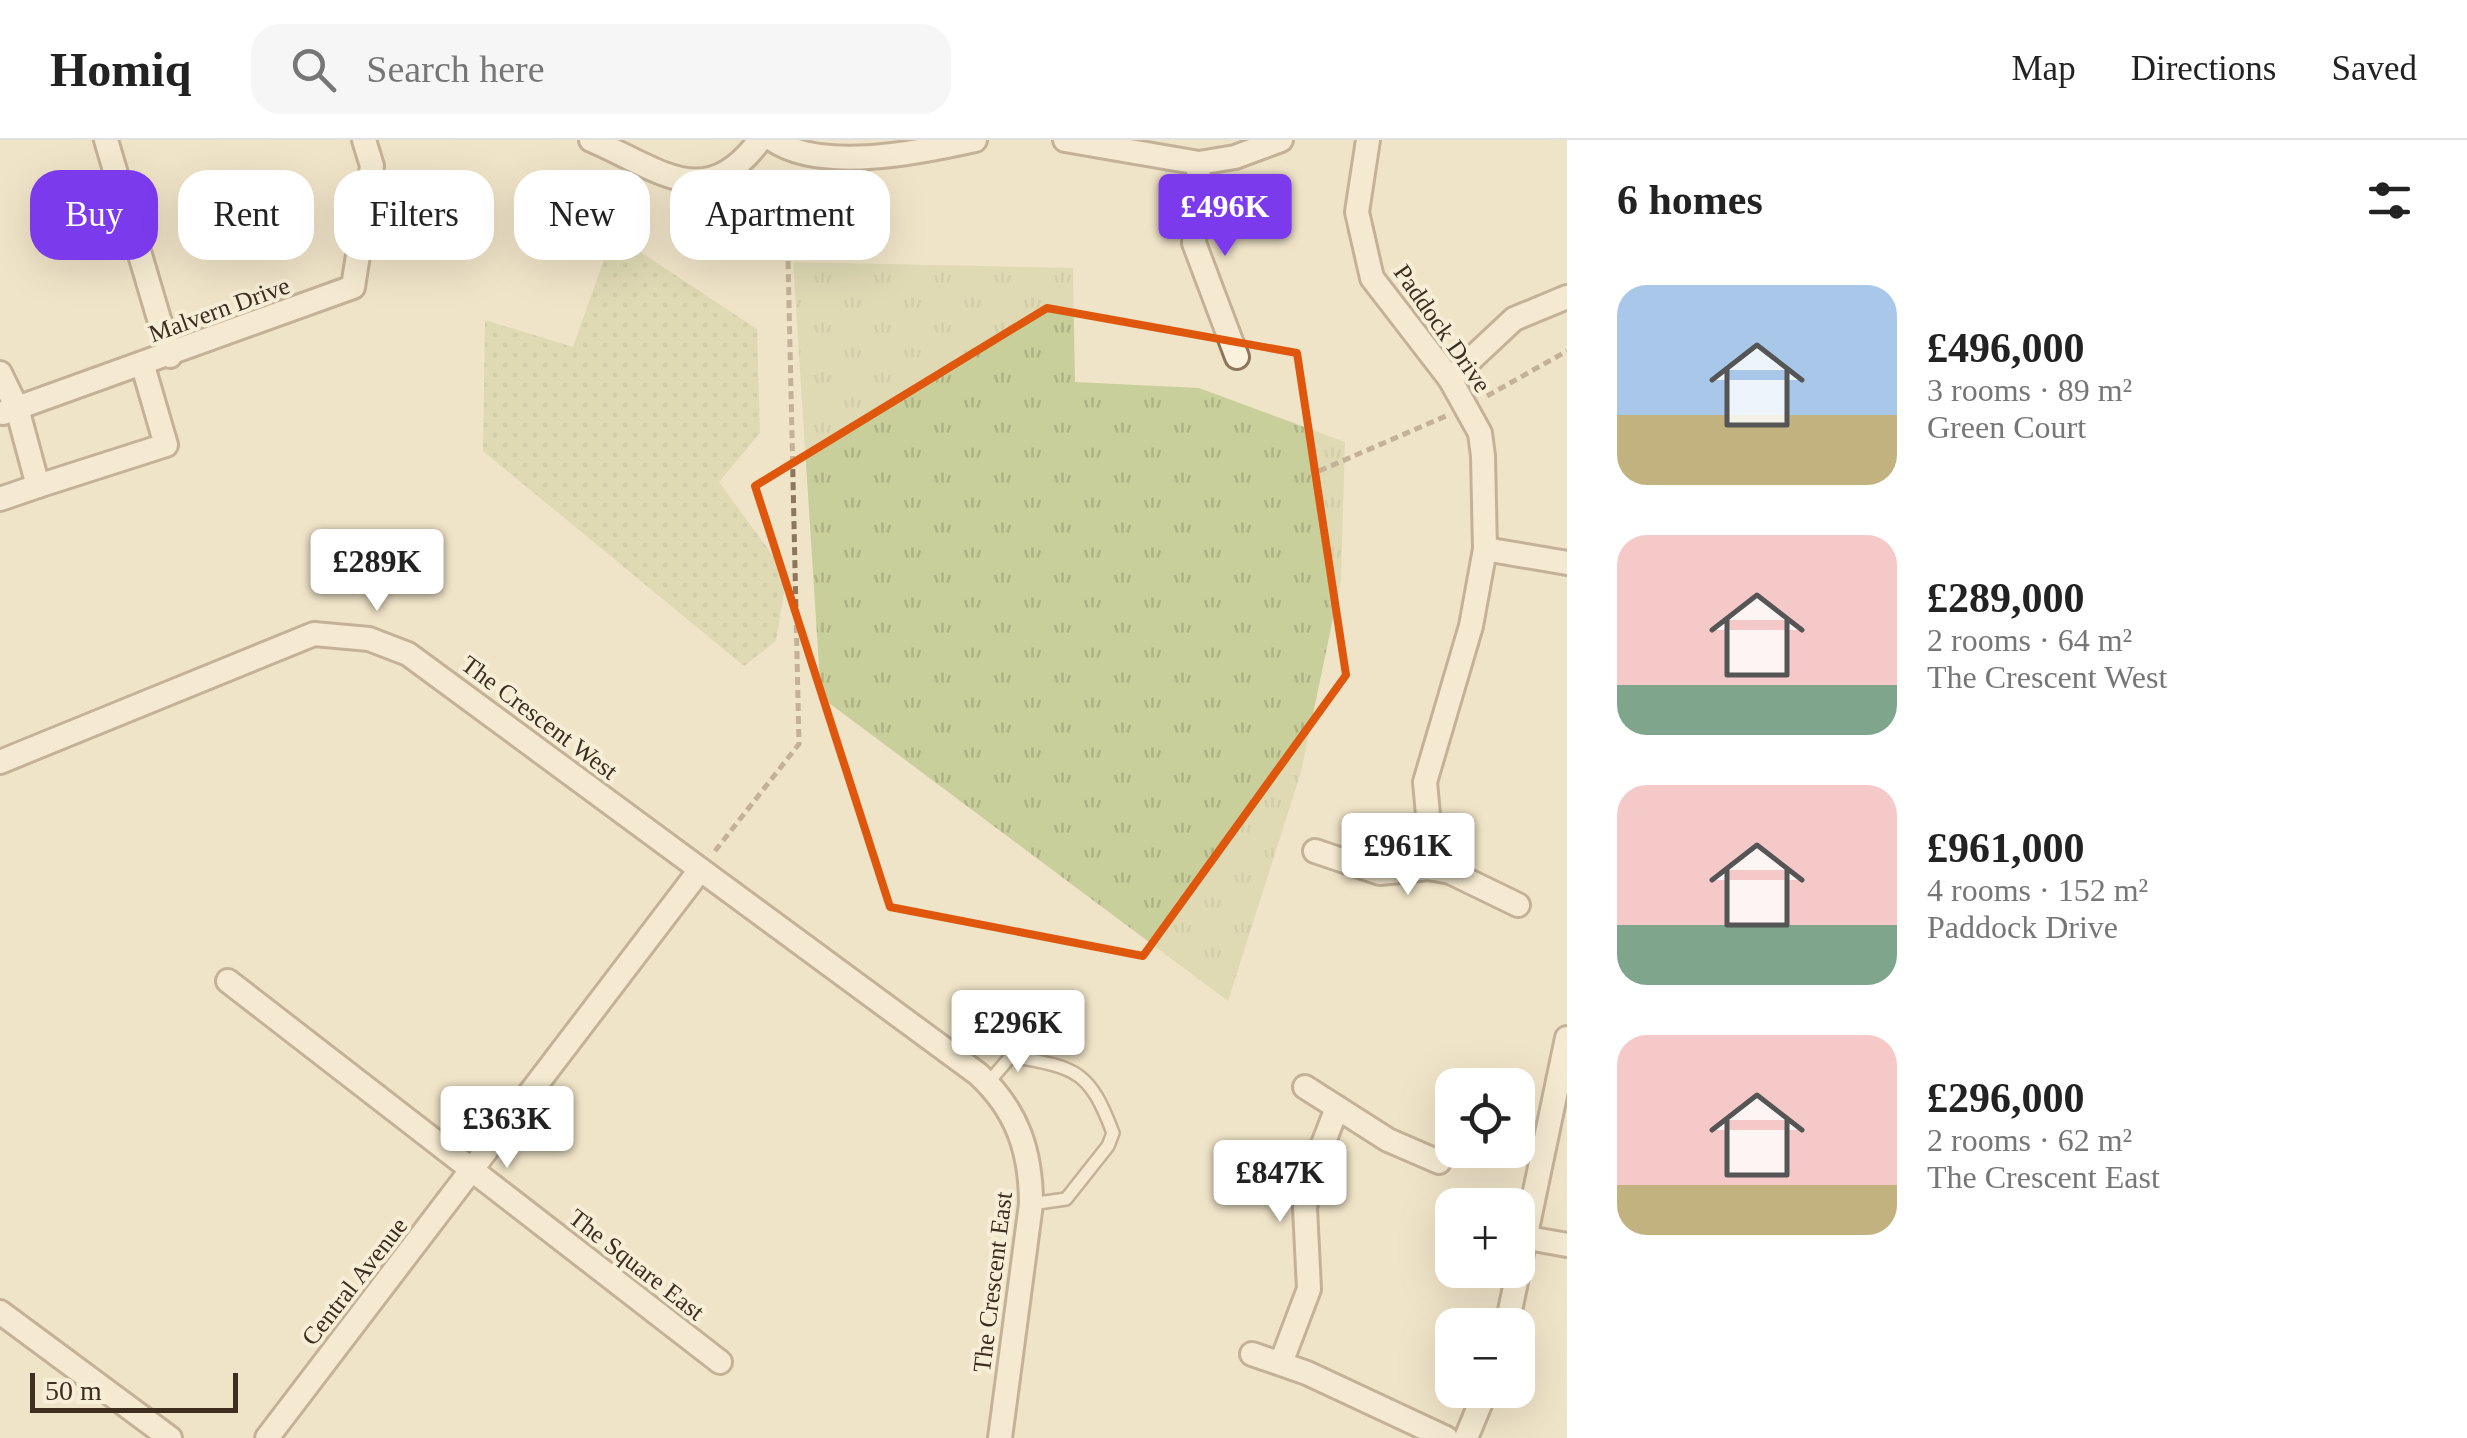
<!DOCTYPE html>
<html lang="en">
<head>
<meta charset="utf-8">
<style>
	:root { --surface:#fff; --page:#f6f6f6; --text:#222; --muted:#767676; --line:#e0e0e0; --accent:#7c3aed }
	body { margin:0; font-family:"Times New Roman",serif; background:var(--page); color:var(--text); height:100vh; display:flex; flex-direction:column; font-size:38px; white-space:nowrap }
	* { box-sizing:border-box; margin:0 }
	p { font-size:32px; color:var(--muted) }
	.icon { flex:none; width:55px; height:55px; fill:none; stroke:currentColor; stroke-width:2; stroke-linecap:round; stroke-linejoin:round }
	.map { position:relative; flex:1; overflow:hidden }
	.panel { display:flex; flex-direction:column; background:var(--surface); width:900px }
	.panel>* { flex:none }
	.banner { position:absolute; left:30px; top:30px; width:950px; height:90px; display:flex; gap:20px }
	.tools { position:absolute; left:1435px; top:928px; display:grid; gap:20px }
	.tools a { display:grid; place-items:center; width:100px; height:100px; border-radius:20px; background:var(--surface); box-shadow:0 10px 40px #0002; font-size:50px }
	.scale { position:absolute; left:30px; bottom:25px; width:208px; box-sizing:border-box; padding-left:10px; border:5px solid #3d2e20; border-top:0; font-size:28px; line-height:35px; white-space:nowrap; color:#3d2e20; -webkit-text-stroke:8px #f7eed8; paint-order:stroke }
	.price { position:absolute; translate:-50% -85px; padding:0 22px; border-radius:10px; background:#fff; color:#222; font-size:32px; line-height:65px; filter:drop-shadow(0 2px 5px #0008) }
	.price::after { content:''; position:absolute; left:50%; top:60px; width:30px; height:22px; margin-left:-15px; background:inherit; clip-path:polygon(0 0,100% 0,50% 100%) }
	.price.selected { background:var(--accent); color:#fff }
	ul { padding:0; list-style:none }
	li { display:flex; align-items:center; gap:30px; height:250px; padding:0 50px }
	li span { display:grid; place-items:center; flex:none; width:280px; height:200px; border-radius:30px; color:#555 }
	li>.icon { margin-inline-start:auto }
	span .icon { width:120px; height:120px; fill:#fffc; stroke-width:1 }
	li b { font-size:42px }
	h2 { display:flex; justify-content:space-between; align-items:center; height:120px; padding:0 50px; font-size:42px }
	.tag { padding:0 35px; border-radius:30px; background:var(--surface); box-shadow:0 10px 40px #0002; font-size:35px; line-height:90px }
	.tag.selected { background:var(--accent); color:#fff }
	header { display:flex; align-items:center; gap:60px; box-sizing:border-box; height:140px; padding:0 50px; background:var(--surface); border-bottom:2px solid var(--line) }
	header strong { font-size:48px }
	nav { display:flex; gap:55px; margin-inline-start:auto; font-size:35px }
	.search { width:700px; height:90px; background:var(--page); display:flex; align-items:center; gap:25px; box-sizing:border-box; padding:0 35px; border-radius:30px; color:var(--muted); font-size:38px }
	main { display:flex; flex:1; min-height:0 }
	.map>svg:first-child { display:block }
	.grass { fill:url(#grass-tufts) }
	.garden { fill:url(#garden-dots) }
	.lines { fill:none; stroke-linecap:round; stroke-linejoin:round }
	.lane-casing { stroke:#8d765c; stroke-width:16 }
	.street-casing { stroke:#8d765c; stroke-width:28 }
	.path { stroke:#8d765c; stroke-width:5; stroke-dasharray:8 5; stroke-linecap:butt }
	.lane { stroke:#faf1dc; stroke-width:11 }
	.street { stroke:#faf1dc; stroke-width:22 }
	.marked { fill:none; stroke:#df570d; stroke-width:8; stroke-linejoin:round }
	.labels { text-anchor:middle; stroke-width:8; stroke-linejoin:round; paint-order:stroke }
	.street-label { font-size:25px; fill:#3d2e20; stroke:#f7eed8 }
</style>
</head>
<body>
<header>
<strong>Homiq</strong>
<div class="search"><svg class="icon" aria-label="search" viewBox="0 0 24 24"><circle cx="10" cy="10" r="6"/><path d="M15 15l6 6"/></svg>Search here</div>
<nav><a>Map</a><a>Directions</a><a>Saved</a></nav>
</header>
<main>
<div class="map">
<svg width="1567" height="1298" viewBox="0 0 1567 1298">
	<defs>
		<pattern id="grass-tufts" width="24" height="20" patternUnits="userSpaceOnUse" patternTransform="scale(2.5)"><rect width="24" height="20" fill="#c9cf9b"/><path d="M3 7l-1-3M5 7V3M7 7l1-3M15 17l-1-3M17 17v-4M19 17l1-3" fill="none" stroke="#aeb285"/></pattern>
		<pattern id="garden-dots" width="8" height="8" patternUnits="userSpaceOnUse" patternTransform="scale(2.5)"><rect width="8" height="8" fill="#c9cf9b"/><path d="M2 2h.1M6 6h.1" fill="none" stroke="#aeb285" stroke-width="1.8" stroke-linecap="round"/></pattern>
	</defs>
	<rect width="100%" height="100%" fill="#f0e4c8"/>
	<!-- grass -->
	<path class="grass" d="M793 122 1073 128 1075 242 1199 248 1345 302 1341 440 1301 632 1228 861 821 557Z"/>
	<!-- garden -->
	<path class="garden" d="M613 94 757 189 760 293 719 342 787 435 776 501 744 526 483 311 485 180 573 207Z"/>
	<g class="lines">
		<defs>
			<path id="lane" d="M988 943 1011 916C1076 928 1089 929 1113 993L1108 1006 1066 1059 1031 1064"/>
			<g id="street">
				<path d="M106 0 170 216"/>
				<path d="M591 0C661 30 705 74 760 0"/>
				<path d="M773 0C822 33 921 12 975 0"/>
				<path d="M1065 0 1199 23 1235 17 1281 0"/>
				<path d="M1368 0 1357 72 1372 138 1450 239 1480 293 1483 316 1485 409 1471 486 1425 642 1433 729"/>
				<path d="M1199 23 1194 103 1237 217"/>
				<path d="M0 233 17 268 38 346 166 305 143 226"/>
				<path d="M1450 239 1514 179 1567 157"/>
				<path d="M3 273 353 147 372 26 364 0"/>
				<path d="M0 359 38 346"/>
				<path d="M1485 409 1567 423"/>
				<path d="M0 622 314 494 369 499 408 514 978 934C1017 970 1031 1011 1031 1064L1000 1298"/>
				<path d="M1315 711 1380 733 1429 728 1450 732 1518 765"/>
				<path d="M228 841 720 1222"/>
				<path d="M1305 947 1388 1000 1439 1022"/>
				<path d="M1528 1098 1567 1105"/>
				<path d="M0 1172 170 1298"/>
				<path d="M1507 1185 1567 898"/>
				<path d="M1252 1214 1307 1233 1446 1298"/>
				<path d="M1281 1223 1309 1149 1305 1068 1311 1035 1337 968"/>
				<path d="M267 1298 700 730"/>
				<path d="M1466 1298 1486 1250"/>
			</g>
		</defs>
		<!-- lane casing -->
		<use href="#lane" class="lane-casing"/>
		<!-- street casing -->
		<use href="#street" class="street-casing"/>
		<!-- path -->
		<g class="path">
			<path d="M1487 256 1567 211"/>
			<path d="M1319 331 1446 276"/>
			<path d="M715 711 799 604 786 31"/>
		</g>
		<!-- lane -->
		<use href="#lane" class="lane"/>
		<!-- street -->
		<use href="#street" class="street"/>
	</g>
	<!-- marked area -->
	<path d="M0 0H1567V1298H0ZM1047 168 1297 213 1346 535 1143 816 890 767 755 346Z" fill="#f0e4c8" fill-opacity=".55" fill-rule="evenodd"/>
	<path class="marked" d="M1047 168 1297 213 1346 535 1143 816 890 767 755 346Z"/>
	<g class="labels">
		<!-- street labels -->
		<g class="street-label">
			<text transform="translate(219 169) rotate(-20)" y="9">Malvern Drive</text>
			<text transform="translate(1443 188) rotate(55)" y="9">Paddock Drive</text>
			<text transform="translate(540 577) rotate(37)" y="9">The Crescent West</text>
			<text transform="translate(637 1124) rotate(38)" y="9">The Square East</text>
			<text transform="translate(354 1141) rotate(-52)" y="9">Central Avenue</text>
			<text transform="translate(992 1142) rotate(-83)" y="9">The Crescent East</text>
		</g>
	</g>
</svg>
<div class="tools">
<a><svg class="icon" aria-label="locate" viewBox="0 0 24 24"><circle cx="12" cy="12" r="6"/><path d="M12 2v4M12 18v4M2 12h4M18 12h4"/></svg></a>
<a>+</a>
<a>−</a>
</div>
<div class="scale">50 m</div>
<b class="price selected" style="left:1225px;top:119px">£496K</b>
<b class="price" style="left:377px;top:474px">£289K</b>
<b class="price" style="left:1408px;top:758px">£961K</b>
<b class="price" style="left:1018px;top:935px">£296K</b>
<b class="price" style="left:507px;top:1031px">£363K</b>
<b class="price" style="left:1280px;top:1085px">£847K</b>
<div class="banner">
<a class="tag selected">Buy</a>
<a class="tag">Rent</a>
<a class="tag">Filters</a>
<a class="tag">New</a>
<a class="tag">Apartment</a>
</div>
</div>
<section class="panel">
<h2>6 homes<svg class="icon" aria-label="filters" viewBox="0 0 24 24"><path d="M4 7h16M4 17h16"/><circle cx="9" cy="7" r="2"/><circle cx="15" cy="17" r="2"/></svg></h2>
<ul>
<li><span style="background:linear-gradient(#a9c7e8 65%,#c2b280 0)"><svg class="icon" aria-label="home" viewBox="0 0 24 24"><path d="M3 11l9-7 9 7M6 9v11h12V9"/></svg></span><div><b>£496,000</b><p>3 rooms · 89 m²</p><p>Green Court</p></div></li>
<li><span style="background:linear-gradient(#f6c9c9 75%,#7fa58c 0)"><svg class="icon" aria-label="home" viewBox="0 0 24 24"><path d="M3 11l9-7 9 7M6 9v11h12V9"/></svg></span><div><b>£289,000</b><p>2 rooms · 64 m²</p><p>The Crescent West</p></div></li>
<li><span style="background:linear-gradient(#f6c9c9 70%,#7fa58c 0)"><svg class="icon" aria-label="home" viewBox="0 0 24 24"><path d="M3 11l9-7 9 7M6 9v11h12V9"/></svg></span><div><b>£961,000</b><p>4 rooms · 152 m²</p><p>Paddock Drive</p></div></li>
<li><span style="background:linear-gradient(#f6c9c9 75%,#c2b280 0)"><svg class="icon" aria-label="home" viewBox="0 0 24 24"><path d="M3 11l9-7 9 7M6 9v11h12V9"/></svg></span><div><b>£296,000</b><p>2 rooms · 62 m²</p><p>The Crescent East</p></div></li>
</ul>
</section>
</main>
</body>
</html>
